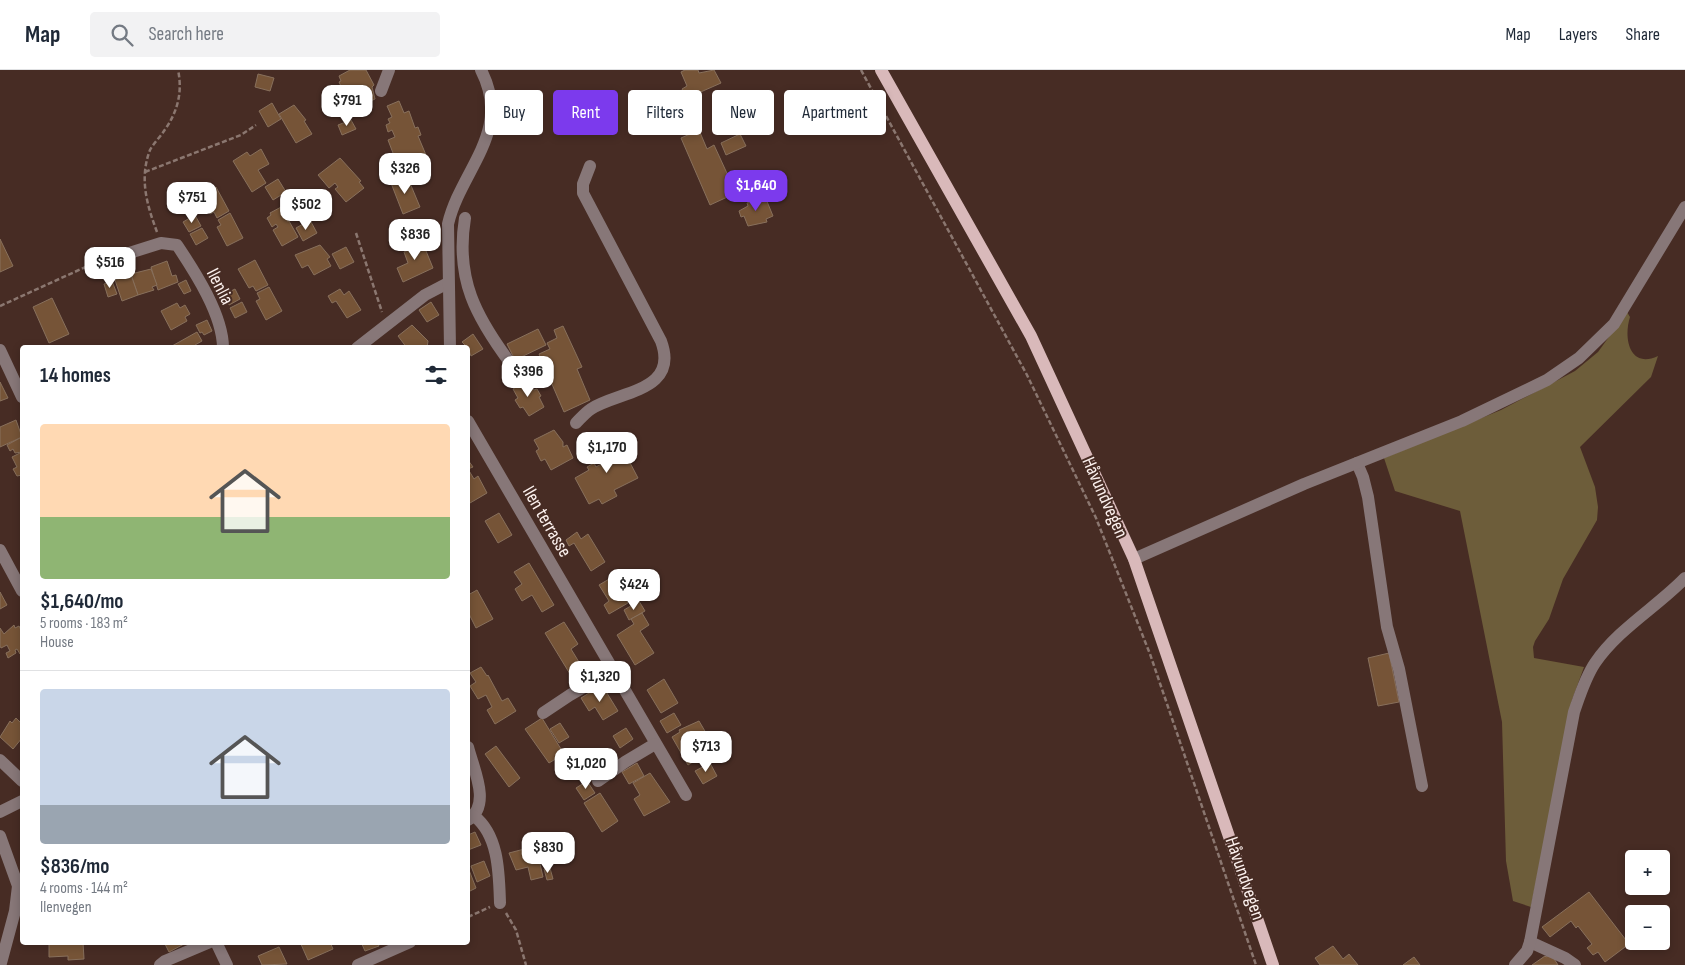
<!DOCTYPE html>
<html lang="en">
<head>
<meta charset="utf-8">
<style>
	:root { --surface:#fff; --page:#f2f2f3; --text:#1f2937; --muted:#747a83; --line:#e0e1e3; --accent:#7c3aed }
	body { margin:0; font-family:"Sofia Sans Condensed",sans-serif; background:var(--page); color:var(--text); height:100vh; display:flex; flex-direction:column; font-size:19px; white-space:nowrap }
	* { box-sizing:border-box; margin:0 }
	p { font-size:16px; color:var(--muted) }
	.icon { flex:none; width:28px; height:28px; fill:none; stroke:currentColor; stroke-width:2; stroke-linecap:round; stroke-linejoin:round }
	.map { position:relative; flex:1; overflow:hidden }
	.panel { position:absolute; left:20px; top:275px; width:450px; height:600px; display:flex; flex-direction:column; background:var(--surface); border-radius:5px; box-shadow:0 2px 8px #0003 }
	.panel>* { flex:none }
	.banner { position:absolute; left:485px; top:20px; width:475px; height:45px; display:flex; gap:10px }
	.buttons { position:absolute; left:1625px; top:780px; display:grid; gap:10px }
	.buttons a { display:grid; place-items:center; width:45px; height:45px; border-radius:5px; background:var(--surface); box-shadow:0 2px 8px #0003; font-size:25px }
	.price { position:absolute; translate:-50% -42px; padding:0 11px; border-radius:10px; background:#fff; color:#222; font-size:16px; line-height:32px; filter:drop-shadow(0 1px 2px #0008) }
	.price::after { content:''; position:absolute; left:50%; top:30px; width:15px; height:11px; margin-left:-8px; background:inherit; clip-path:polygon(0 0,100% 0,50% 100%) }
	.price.active { background:var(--accent); color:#fff }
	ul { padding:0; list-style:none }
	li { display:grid; align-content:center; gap:10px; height:265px; padding:0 20px }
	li+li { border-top:1px solid var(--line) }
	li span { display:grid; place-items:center; height:155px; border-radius:5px; color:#555 }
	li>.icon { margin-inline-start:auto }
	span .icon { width:90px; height:90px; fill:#fffc; stroke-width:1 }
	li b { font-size:21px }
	h2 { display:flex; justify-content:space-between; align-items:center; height:60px; padding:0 20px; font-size:21px }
	.tag { padding:0 18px; border-radius:5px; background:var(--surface); box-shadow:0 2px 8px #0003; font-size:18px; line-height:45px }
	.tag.active { background:var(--accent); color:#fff }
	header { display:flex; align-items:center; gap:30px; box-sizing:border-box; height:70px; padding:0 25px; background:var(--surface); border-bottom:1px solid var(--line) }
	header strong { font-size:24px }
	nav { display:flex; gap:28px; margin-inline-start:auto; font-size:18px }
	.search { width:350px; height:45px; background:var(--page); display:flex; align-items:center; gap:12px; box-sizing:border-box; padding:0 18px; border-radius:5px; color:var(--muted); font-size:19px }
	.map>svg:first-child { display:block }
	.green { fill:#6d5d3a }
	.building { fill:#765437; stroke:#88705c }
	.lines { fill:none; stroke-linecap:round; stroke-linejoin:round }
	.path { stroke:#8b7770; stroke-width:2.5; stroke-dasharray:5 2.5; stroke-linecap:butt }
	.minor { stroke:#877778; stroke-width:12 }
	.major { stroke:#d9b9ba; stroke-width:12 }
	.labels { text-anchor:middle; stroke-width:4; stroke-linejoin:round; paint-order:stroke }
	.street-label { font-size:19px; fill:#fcf1ee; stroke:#472c24 }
</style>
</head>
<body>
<header>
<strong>Map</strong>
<div class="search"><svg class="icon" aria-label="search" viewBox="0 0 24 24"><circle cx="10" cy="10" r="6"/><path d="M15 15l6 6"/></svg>Search here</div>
<nav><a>Map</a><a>Layers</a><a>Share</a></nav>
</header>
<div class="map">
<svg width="1685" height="895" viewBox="0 0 1685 895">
	<rect width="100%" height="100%" fill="#472c24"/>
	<!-- green -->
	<path class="green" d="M1627 242 1630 247C1623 269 1630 299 1658 286L1651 307 1580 377 1595 417 1598 437 1597 450 1563 509 1549 549 1535 571 1533 577 1534 588 1584 597 1572 630 1531 837 1513 831 1506 791 1502 652 1460 441 1395 421 1384 388 1501 340 1575 301 1598 282Z"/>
	<!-- building -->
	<g class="building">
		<path d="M350 0H366L374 15 372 17 375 29 362 35 359 30 352 33 350 28 347 29 339 12 341 11 339 6Z"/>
		<path d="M685 0H698L699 3 714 0 721 13 687 28 682 19 687 16 681 2Z"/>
		<path d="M258 4 274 8 270 21 255 17Z"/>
		<path d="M399 31 404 43 409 41 415 58 418 57 421 65 418 66 426 85 398 96 388 70 395 67 392 60 388 62 386 55 390 53 388 49 392 47 387 36Z"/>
		<path d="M272 33 281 49 268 57 259 41Z"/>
		<path d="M294 35 306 50 304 51 312 64 296 73 279 44Z"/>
		<path d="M351 50 356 59 342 65 338 55Z"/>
		<path d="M699 60 707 79 714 75 736 123 710 135 681 68Z"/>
		<path d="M740 64 746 76 726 85 721 73Z"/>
		<path d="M261 79 269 94 258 100 266 113 252 122 233 91 247 82 250 86Z"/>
		<path d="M340 88 361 111 359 112 364 118 346 132 335 119 338 117 335 113 329 118 318 105Z"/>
		<path d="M407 106 420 137 403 144 391 113Z"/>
		<path d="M278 109 286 122 273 130 265 117Z"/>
		<path d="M216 117 229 141 217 148 214 142 210 144 199 126Z"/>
		<path d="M758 129 759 132 766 129 773 146 766 149 767 152 748 156 744 146 741 147 739 141 748 136 747 133Z"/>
		<path d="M283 136 290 149 287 151H289L298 167 282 176 273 160 278 157 276 154 272 157 267 148 271 145 270 143Z"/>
		<path d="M230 143 243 168 227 176 217 157 221 155 218 150Z"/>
		<path d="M195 145 201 156 189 162 183 152Z"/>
		<path d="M310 150 317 163 303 171 296 158Z"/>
		<path d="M202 158 208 168 196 175 190 164Z"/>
		<path d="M422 167 426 175 424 176 433 198 403 212 397 198 408 193 404 182 413 178 410 172Z"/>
		<path d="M0 169 13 196 0 202Z"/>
		<path d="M320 175 330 187 327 189 331 196 314 205 308 195 302 198 295 185Z"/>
		<path d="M346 177 354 192 340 199 332 184Z"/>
		<path d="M255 190 268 215 256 221 253 216 249 218 238 199Z"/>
		<path d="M167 191 172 206 176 205 178 212 158 220 151 197Z"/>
		<path d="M133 197 135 203 151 199 157 215 152 217 154 220 138 225 129 199Z"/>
		<path d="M129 199 138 225 122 231 115 210 127 206 125 200Z"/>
		<path d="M186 210 191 221 184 224 178 214Z"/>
		<path d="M112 211 117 224 108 227 104 214Z"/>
		<path d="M269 217 282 241 266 250 256 231 260 229 257 223Z"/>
		<path d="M235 219 240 229 229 235 223 225Z"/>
		<path d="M340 219 344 225 349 221 361 240 347 248 336 231 332 233 328 226Z"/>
		<path d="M52 228 69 264 49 273 33 237Z"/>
		<path d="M242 232 247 242 235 248 230 238Z"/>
		<path d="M431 232 439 245 427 252 419 240Z"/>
		<path d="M177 233 180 238 185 235 190 244 185 247 187 251 171 260 161 241Z"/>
		<path d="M207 250 212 261 204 265 202 262 200 263 196 255Z"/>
		<path d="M412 255 428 271 427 278H407L398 266Z"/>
		<path d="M563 256 582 297 577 299 590 330 564 342 539 284 550 279 547 273 557 268 554 260Z"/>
		<path d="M538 259 546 275 515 290 507 274Z"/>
		<path d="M197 262 202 271 195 275 197 278H173L172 276Z"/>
		<path d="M473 264 483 279 471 286 468 278 462 272Z"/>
		<path d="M528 310 534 320 537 319 541 326 539 327 544 337 529 346 523 337 520 338 515 330 518 328 513 319Z"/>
		<path d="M0 312 8 328 0 331Z"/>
		<path d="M16 350 22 367 0 377V357Z"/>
		<path d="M554 360 563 372V377L567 375 573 388 551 400 545 389 541 391 536 381 539 379 534 370Z"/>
		<path d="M611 363 613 368 616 366 638 408 614 420 617 426 602 434 599 429 589 434 575 408 589 400 587 397 594 393 596 397 610 389 602 374 605 372 602 367Z"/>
		<path d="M22 367V382L15 383 13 379 10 381 7 375Z"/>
		<path d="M22 382V405L17 406 13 399 17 397 12 387Z"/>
		<path d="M468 390 473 397 468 399 474 409 478 406 487 423 470 433 468 429Z"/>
		<path d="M499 443 512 465 498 473 485 451Z"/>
		<path d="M577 462 581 469 588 464 605 492 591 501 574 473 569 476 566 470Z"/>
		<path d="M529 493 554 535 542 542 532 525 522 531 515 519 522 514 514 502Z"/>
		<path d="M616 505 624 519 621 521 628 533 609 544 604 535 609 531 599 515Z"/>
		<path d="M477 520 493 549 476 558 468 542V525Z"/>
		<path d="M0 522 7 535 0 539Z"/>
		<path d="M639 531 645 541 629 550 624 540Z"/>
		<path d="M642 543 649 555 640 561 654 583 635 595 617 565 634 554 631 549Z"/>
		<path d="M564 552 578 574 571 579 582 597 570 604 545 563Z"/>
		<path d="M14 555 15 558 19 556 22 562V583L20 584 17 579 15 580 16 583 8 588 6 583 10 581 7 575 1 578 0 576V558L4 564Z"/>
		<path d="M1389 583 1399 632 1378 636 1368 588Z"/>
		<path d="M481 597 487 606 488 605 502 631 508 628 516 641 495 654 487 640 492 637 486 625 478 629 470 616 476 612 470 603Z"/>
		<path d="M664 609 678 633 661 643 647 620Z"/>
		<path d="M602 615 618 641 603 650 595 637 589 641 581 628Z"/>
		<path d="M674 643 681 655 667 663 660 651Z"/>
		<path d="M16 648 22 654V668L13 679 0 667 10 651 12 653Z"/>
		<path d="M542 648 564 684 549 693 525 659Z"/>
		<path d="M699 651 709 668 698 674 696 683 699 688 688 695 672 667 680 662 679 660Z"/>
		<path d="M560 653 569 667 559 673 550 659Z"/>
		<path d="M626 658 633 669 620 678 613 666Z"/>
		<path d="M496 676 520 708 509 717 485 684Z"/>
		<path d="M637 693 644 706 629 714 622 702Z"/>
		<path d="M710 693 717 706 703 714 695 701Z"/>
		<path d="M650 703 670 732 644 746 634 729 640 725 633 713Z"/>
		<path d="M587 711 595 723 584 730 576 718Z"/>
		<path d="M600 723 618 751 602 762 584 733Z"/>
		<path d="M475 762 481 775 468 780V765Z"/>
		<path d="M536 776 543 807 531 810 528 797 516 800 509 783Z"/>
		<path d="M484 791 490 806 477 812 471 796Z"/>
		<path d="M550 798 553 809 547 810 544 799Z"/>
		<path d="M469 800 476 818 468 822V801Z"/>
		<path d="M1589 822 1629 874 1605 892 1598 882 1593 885 1587 878 1592 874 1578 856 1576 858 1571 851 1550 867 1542 857Z"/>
		<path d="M49 872H83L84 889 68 890V886L49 887Z"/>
		<path d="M164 872H184V874L169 882Z"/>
		<path d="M300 872H330L333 879 308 890Z"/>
		<path d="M361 872H377L379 876 365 881Z"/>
		<path d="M1333 876 1343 889 1349 884 1358 895H1320L1315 888Z"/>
		<path d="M279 877 287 894 262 895 258 886Z"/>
		<path d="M1551 884 1558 895H1532L1545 886 1546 887Z"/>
		<path d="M1414 887 1420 895H1403Z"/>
	</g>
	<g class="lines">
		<!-- path -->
		<g class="path">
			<path d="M861 0 1027 305 1096 448 1150 584 1256 895"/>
			<path d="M145 102 241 65 256 55"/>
			<path d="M157 162C147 135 139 109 150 80 153 74 160 67 164 61 177 43 183 23 178 0"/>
			<path d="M356 163 382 242"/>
			<path d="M0 236 92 194"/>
			<path d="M506 843 516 860 526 895"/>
			<path d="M468 847 490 837"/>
		</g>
		<!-- minor -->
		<g class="minor">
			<path d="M381 21 389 0"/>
			<path d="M465 148C455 209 476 247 511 294"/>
			<path d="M104 191 161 173 177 175C195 202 223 245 223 278"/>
			<path d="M357 278 425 225 448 213"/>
			<path d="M450 278 448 154C461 99 513 62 481 0"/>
			<path d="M0 280 22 327"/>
			<path d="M468 351 686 725"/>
			<path d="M576 353C581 348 585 343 591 339 618 321 680 322 661 271L583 123V114L590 96"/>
			<path d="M1357 393 1363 407 1368 427 1387 557 1399 599 1422 716"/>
			<path d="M0 480 22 521"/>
			<path d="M1134 489 1304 414 1462 351 1547 310 1579 288 1614 254 1685 137"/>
			<path d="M543 643 570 625 613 600"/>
			<path d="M468 677C473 698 492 735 468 750"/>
			<path d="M0 690 22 711"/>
			<path d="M598 711 625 692 655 674"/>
			<path d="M0 742 22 731"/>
			<path d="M474 746C499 765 499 804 500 833"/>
			<path d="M0 766 18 816 15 841 1 893"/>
			<path d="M216 872 227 895"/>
			<path d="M1530 872 1565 888 1575 895"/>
			<path d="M160 895 165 891 210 872"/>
			<path d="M358 895 410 872"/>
			<path d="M1515 895 1527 881 1530 872 1574 642C1580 625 1585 608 1595 593 1618 559 1657 537 1685 508"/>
		</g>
		<!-- major -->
		<path class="major" d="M881 0 1031 266 1134 489 1273 895"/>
	</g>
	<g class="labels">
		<!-- street labels -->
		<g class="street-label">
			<text transform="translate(221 216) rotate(63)" y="7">Ilenlia</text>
			<text transform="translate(1106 427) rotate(66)" y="7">Håvundvegen</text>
			<text transform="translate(548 451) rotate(60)" y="7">Ilen terrasse</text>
			<text transform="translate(1246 808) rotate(71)" y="7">Håvundvegen</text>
		</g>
	</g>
</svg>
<div class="buttons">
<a>+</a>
<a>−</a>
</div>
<b class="price" style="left:347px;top:57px">$791</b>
<b class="price" style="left:405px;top:125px">$326</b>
<b class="price active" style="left:756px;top:142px">$1,640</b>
<b class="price" style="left:192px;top:154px">$751</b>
<b class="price" style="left:306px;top:161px">$502</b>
<b class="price" style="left:415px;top:191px">$836</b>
<b class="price" style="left:110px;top:219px">$516</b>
<b class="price" style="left:528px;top:328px">$396</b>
<b class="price" style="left:607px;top:404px">$1,170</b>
<b class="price" style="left:634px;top:541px">$424</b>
<b class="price" style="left:600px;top:633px">$1,320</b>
<b class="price" style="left:706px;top:703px">$713</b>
<b class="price" style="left:586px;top:720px">$1,020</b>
<b class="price" style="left:548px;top:804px">$830</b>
<div class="banner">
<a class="tag">Buy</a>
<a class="tag active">Rent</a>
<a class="tag">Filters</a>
<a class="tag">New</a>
<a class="tag">Apartment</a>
</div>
<section class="panel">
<h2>14 homes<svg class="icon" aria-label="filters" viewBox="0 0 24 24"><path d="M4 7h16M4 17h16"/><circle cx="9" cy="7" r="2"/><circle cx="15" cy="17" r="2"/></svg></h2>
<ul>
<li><span style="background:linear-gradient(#ffd9b3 60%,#8fb573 0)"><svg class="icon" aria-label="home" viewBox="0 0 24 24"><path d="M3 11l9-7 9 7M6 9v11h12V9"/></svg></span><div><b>$1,640/mo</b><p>5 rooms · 183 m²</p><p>House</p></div></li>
<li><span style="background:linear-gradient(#c9d6e8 75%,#9aa5b1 0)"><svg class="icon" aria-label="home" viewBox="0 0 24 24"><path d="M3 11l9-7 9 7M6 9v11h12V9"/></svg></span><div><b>$836/mo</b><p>4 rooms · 144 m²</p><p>Ilenvegen</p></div></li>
</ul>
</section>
</div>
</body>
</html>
